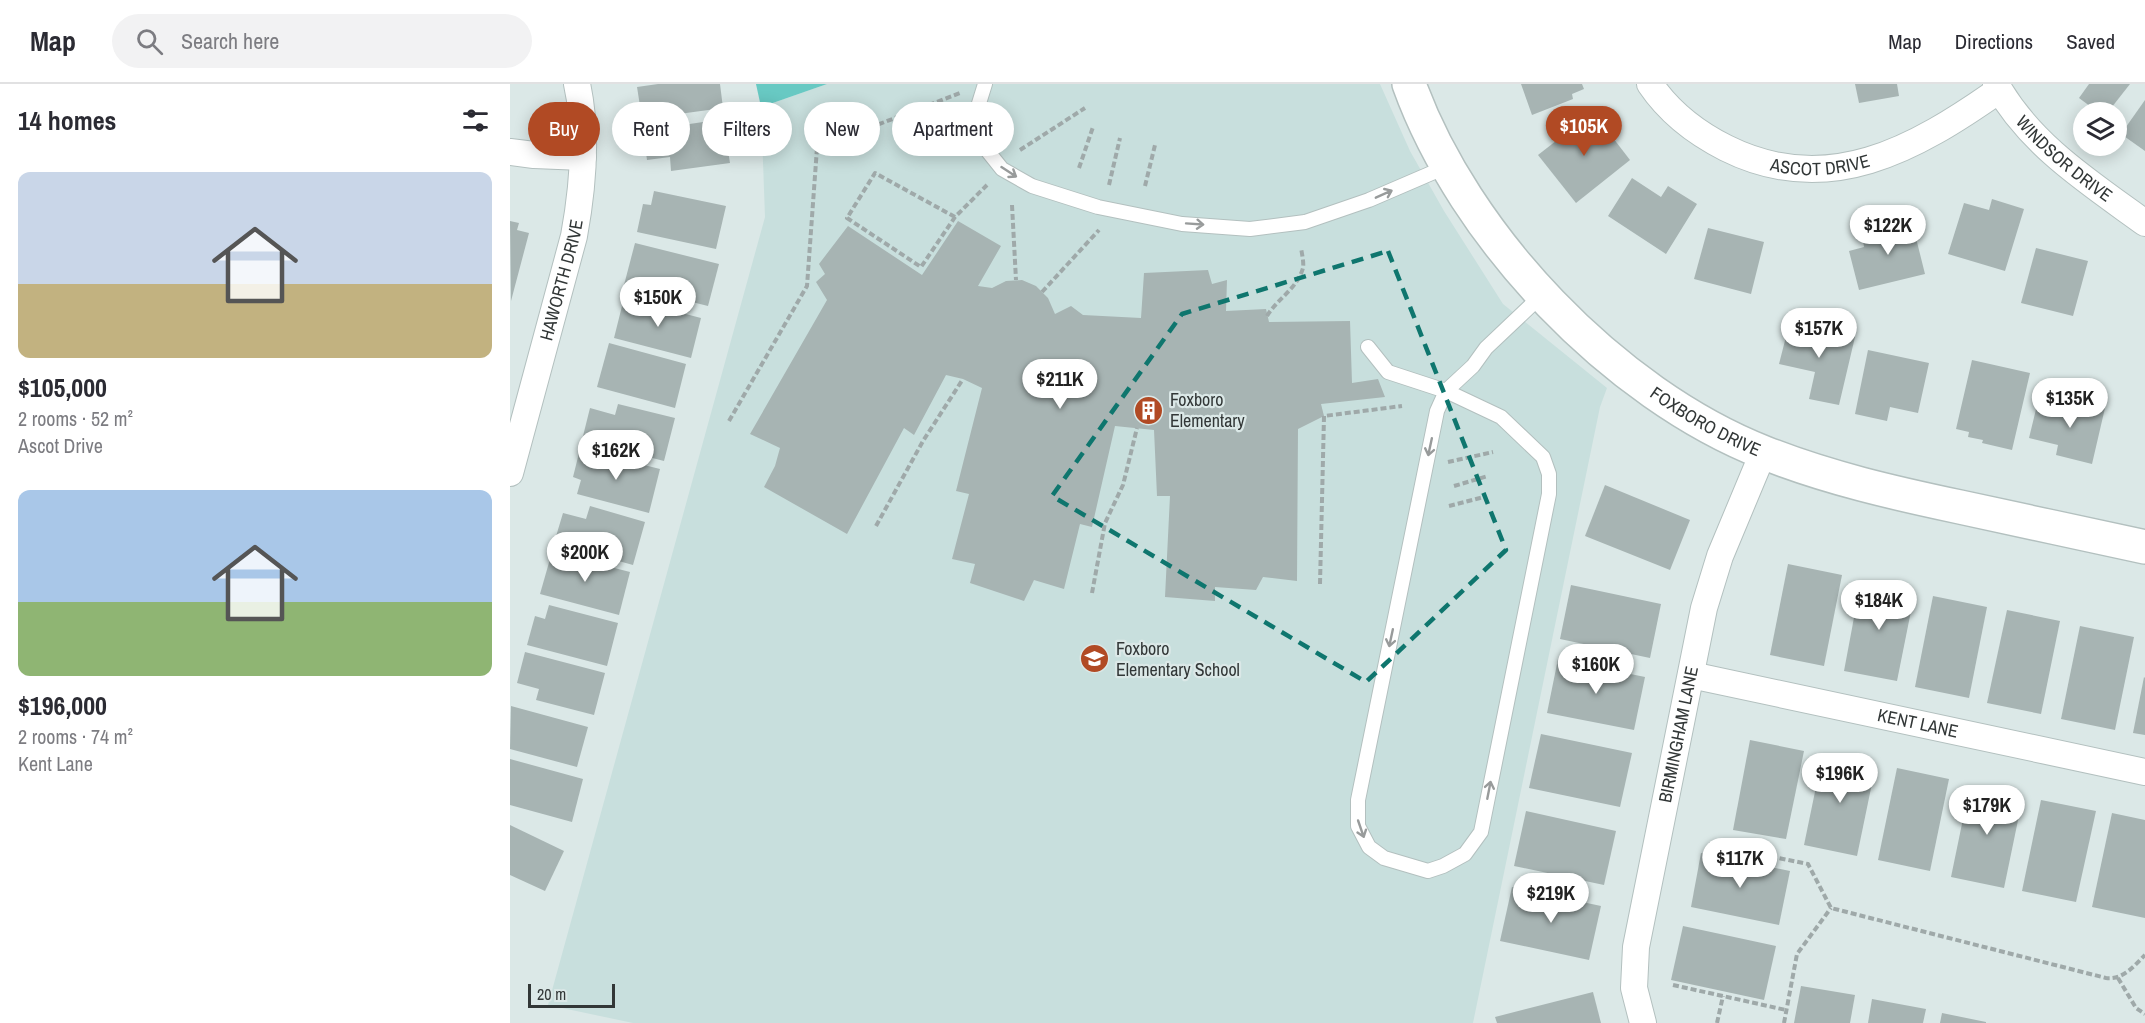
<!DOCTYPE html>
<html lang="en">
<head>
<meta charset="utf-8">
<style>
	:root { --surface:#fff; --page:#f2f2f3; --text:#2b2b33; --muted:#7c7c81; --line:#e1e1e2; --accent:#b14a24 }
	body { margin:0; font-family:"Archivo Narrow",sans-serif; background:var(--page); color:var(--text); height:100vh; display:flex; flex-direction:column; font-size:22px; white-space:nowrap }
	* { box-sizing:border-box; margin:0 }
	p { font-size:20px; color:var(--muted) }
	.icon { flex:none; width:33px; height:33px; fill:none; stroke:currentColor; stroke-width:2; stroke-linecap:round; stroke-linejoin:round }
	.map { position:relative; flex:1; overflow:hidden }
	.drawer { display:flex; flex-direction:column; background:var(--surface); width:510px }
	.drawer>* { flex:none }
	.banner { position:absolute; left:18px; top:18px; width:570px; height:54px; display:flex; gap:12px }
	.tools { position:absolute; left:1563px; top:18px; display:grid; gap:12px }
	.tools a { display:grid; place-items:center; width:54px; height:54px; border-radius:50%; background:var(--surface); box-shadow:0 3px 15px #0003; font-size:30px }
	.scale { position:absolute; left:18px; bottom:15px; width:87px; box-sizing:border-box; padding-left:6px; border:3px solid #323737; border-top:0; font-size:16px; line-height:21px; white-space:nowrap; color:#323737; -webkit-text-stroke:4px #dbe8e7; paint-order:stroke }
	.price { position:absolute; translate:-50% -51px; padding:0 14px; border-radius:21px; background:#fff; color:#222; font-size:20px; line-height:39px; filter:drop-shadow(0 2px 3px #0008) }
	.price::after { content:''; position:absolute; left:50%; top:36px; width:18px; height:14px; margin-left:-9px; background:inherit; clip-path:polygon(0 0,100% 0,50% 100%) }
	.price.selected { background:var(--accent); color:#fff }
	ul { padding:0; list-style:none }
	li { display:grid; align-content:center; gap:12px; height:318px; padding:0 18px }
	li span { display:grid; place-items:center; height:186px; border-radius:12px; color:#555 }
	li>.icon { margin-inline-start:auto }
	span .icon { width:108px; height:108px; fill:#fffc; stroke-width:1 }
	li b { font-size:26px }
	h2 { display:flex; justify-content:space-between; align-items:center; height:72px; padding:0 18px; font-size:26px }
	.tag { padding:0 21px; border-radius:27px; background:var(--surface); box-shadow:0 3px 15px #0003; font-size:21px; line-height:54px }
	.tag.selected { background:var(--accent); color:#fff }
	header { display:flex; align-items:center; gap:36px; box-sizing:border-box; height:84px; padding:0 30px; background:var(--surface); border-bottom:2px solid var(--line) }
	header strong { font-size:28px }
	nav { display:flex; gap:33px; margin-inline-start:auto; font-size:21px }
	.search { width:420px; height:54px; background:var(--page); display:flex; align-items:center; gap:15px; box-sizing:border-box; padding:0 21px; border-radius:33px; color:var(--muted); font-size:22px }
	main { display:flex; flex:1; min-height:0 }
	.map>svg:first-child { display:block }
	.built { fill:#c8dfdd }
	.green { fill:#68c9c3 }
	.building { fill:#a7b4b3 }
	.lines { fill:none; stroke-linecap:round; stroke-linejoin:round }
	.lane-casing { stroke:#b3c0bf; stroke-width:16 }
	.street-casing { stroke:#b3c0bf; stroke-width:28 }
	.secondary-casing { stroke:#b3c0bf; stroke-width:36 }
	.path { stroke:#9fa9a9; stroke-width:4; stroke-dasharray:6 3; stroke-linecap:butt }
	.lane { stroke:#fff; stroke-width:14 }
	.street { stroke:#fff; stroke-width:26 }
	.secondary { stroke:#fff; stroke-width:33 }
	.oneway { stroke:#989b9b }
	.marked { fill:none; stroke:#0f766e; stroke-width:4.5; stroke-dasharray:12 8; stroke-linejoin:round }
	.labels { text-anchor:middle; stroke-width:4.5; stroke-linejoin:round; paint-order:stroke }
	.street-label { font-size:18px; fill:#323737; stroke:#dbe8e7 }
	.poi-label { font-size:18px; fill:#323737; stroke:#dbe8e7; text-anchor:start }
</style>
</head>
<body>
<header>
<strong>Map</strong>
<div class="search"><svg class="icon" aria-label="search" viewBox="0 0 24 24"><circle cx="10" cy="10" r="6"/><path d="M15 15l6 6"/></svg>Search here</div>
<nav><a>Map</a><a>Directions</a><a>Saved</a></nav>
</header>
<main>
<section class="drawer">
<h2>14 homes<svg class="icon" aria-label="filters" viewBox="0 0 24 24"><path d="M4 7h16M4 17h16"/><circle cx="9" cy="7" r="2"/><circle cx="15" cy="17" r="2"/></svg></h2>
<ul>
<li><span style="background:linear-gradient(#c9d6e8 60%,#c2b280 0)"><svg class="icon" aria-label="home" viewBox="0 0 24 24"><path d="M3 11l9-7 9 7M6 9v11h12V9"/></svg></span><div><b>$105,000</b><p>2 rooms · 52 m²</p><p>Ascot Drive</p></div></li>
<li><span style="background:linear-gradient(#a9c7e8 60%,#8fb573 0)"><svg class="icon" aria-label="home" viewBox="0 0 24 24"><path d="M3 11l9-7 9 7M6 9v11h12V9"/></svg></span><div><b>$196,000</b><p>2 rooms · 74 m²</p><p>Kent Lane</p></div></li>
</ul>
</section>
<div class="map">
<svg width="1635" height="939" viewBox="0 0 1635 939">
	<rect width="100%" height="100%" fill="#dbe8e7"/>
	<!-- built -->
	<path class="built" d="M317 0H870L900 67 934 127 993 220 1097 304 1090 323 963 939H123L38 921 255 133 251 23Z"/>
	<!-- green -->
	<path class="green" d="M246 0H317L251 23Z"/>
	<!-- building -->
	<g class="building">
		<path d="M148 0H210L213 24 132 35 127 3Z"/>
		<path d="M1011 0H1072L1074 5 1062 10 1063 15 1022 31Z"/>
		<path d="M1345 0H1387L1389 12 1349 19Z"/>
		<path d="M1579 0H1620L1598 28H1588L1569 14Z"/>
		<path d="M1635 16V67L1611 50Z"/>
		<path d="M1083 28 1120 76 1066 119 1028 71Z"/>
		<path d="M213 35 220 79 161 87 160 73 137 76 133 47Z"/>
		<path d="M1122 94 1151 113 1158 102 1187 120 1156 170 1098 132Z"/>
		<path d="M144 107 216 122 206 165 127 148 133 120 141 121Z"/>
		<path d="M1482 115 1514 125 1495 187 1438 170 1454 119 1479 126Z"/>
		<path d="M1401 134 1415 190 1349 206 1339 167 1354 163 1353 155 1372 150 1370 142Z"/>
		<path d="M0 137 9 139 7 146 19 149 1 217Z"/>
		<path d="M448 137 491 162 468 202 482 204 496 197 512 196 526 202 538 214 545 230 561 222 573 231 631 234 634 189 698 186 702 200 717 196 716 227 756 225 759 238 840 237 842 299 868 295 875 313 811 320 814 332 788 345 787 497 753 493 746 506 705 503V517L655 513 660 412H647L644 346 605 342 582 443 570 440 554 505 524 496 514 517 460 499 465 480 442 475 459 410 446 407 472 304 453 295 436 291 404 351 394 344 337 450 254 403 265 382 270 364 240 350 317 216 306 198 315 190 309 180 338 142 412 191Z"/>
		<path d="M1198 144 1254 158 1241 210 1184 195Z"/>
		<path d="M125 159 209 180 198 222 114 201Z"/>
		<path d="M1526 164 1578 177 1563 232 1511 219Z"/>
		<path d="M114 214 191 234 181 274 104 254Z"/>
		<path d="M1280 237 1345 253 1329 321 1299 315 1305 288 1269 280Z"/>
		<path d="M99 259 176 280 165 324 87 303Z"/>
		<path d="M1358 266 1419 279 1408 329 1380 323 1377 337 1345 330Z"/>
		<path d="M1462 276 1520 289 1502 366 1472 359 1473 356 1458 353 1459 348 1446 345Z"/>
		<path d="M1556 315 1595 324 1582 380 1546 371 1548 361 1519 354 1527 321 1553 327Z"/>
		<path d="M108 320 165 334 154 377 72 356 80 324 105 331Z"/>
		<path d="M70 365 150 385 139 429 67 410 71 396 63 393Z"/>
		<path d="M1095 401 1180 436 1160 486 1075 452Z"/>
		<path d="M80 422 135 438 123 481 44 459 53 429 76 435Z"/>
		<path d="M42 468 120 488 109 531 30 510Z"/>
		<path d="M1278 480 1332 491 1314 582 1260 571Z"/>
		<path d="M1351 496 1405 507 1387 597 1334 587Z"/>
		<path d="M1061 501 1151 520 1140 574 1050 555Z"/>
		<path d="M1423 512 1477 523 1459 614 1405 603Z"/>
		<path d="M39 521 108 539 97 582 17 561 25 532 35 535Z"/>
		<path d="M1497 526 1550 537 1531 630 1477 619Z"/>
		<path d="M1570 542 1624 553 1605 646 1551 635Z"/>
		<path d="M15 568 95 589 84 631 26 616 29 605 7 599Z"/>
		<path d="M1048 575 1135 593 1124 646 1037 629Z"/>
		<path d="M1634 593 1635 594V651L1623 649Z"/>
		<path d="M1 622 78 643 67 683 0 665Z"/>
		<path d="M1031 650 1122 669 1110 723 1019 704Z"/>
		<path d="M1240 656 1294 667 1276 755 1223 746Z"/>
		<path d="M1313 669 1366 680 1347 772 1294 761Z"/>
		<path d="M0 675 73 695 62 738 0 721Z"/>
		<path d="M1387 684 1439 695 1420 787 1368 776Z"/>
		<path d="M1460 701 1513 712 1494 804 1441 793Z"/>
		<path d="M1531 716 1586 727 1566 818 1512 807Z"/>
		<path d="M1016 727 1106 747 1094 801 1004 782Z"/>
		<path d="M1602 729 1635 736V834L1582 823Z"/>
		<path d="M0 741 54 767 35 807 0 791Z"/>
		<path d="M1191 769 1280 787 1269 841 1181 823Z"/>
		<path d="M1002 803 1091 822 1079 876 990 857Z"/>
		<path d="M1173 842 1266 862 1254 916 1161 896Z"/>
		<path d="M1291 902 1345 911 1340 939H1284Z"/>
		<path d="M1083 908 1091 939H987L985 933Z"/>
		<path d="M1362 915 1416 925 1413 939H1358Z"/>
		<path d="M1432 929 1476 938V939H1430Z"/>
	</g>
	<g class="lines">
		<defs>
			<g id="lane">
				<path d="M475 0 466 29 476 65 492 85 522 102 588 123 672 140 740 145 795 138 859 116 938 82"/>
				<path d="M858 263 878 288 936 307 991 333 1033 373 1039 390V410L971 748 955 770 933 782 918 787 874 774 859 763 848 742V716L927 327 936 307 963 282 976 264 1033 210"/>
			</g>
			<g id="street">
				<path id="s1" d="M1140 0C1159 28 1186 49 1216 64 1318 115 1405 65 1489 6"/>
				<path id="s2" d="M1486 0C1520 61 1580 99 1635 139"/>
				<path d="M0 68 24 71 73 73"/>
				<path id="s3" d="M0 389 64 152C73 103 78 50 67 0"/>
				<path id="s4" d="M1181 591 1635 688"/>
				<path id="s5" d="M1133 939 1124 904 1126 863 1194 524 1210 472 1253 369"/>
			</g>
			<g id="secondary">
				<path id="s6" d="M899 0C954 153 1104 310 1255 369 1318 394 1384 409 1450 423 1512 436 1573 450 1635 463"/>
			</g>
		</defs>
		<!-- lane casing -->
		<use href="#lane" class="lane-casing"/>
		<!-- street casing -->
		<use href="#street" class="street-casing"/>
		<!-- secondary casing -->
		<use href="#secondary" class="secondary-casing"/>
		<!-- path -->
		<g class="path">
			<path d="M510 66 575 24"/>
			<path d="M569 84 583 43"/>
			<path d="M599 101 610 54"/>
			<path d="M635 102 645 61"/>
			<path d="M502 121 506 196"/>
			<path d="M445 133 365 89 337 134 411 183 445 133 477 101"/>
			<path d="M532 208 589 146"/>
			<path d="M757 232C767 215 787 205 793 184 794 179 792 170 791 164"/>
			<path d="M219 337 297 202 307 64 450 9"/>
			<path d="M938 378 983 368"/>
			<path d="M944 402 978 392"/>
			<path d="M939 422 974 413"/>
			<path d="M366 442 413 357 453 295"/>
			<path d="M810 500 814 332 892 322"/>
			<path d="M582 509 595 439 613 401 627 344"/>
			<path d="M1199 760 1298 780 1321 824 1596 894C1613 896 1624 882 1635 871"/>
			<path d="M1608 894 1626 924 1635 930"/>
			<path d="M1163 901 1276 926"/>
			<path d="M1207 939 1213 912"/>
			<path d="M1274 939 1287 870 1321 824"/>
		</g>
		<!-- lane -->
		<use href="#lane" class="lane"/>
		<!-- street -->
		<use href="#street" class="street"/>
		<!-- secondary -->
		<use href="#secondary" class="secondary"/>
	</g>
	<!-- one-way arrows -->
	<defs><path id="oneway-shaft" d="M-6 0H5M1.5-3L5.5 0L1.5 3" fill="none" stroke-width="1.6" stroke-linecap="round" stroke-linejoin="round" transform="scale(1.5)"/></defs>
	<g class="oneway">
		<use href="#oneway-shaft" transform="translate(499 88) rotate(33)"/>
		<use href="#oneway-shaft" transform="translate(874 110) rotate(-24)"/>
		<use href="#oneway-shaft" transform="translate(685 140) rotate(4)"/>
		<use href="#oneway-shaft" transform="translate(920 363) rotate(102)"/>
		<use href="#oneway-shaft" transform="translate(881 554) rotate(102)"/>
		<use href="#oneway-shaft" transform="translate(979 706) rotate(-79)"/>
		<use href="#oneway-shaft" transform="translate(851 745) rotate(71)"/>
	</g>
	<!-- marked area -->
	<path class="marked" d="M878 167 996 466 856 598 542 412 672 230Z"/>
	<!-- icons -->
	<defs>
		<symbol id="building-disc" viewBox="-11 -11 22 22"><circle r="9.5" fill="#b14a24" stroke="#dbe8e7"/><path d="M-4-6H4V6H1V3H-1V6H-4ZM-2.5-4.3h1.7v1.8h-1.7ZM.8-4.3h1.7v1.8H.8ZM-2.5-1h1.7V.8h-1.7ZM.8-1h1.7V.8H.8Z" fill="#fff"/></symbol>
		<symbol id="school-disc" viewBox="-11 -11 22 22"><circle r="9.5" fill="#b14a24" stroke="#dbe8e7"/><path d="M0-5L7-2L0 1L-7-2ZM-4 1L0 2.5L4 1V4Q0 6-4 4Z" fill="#fff"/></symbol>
	</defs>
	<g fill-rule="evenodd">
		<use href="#building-disc" x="622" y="310" width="33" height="33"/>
		<use href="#school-disc" x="568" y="558" width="33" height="33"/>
	</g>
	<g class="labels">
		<!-- street labels -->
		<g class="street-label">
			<text dy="6" stroke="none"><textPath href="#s2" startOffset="102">WINDSOR DRIVE</textPath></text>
			<text dy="6" stroke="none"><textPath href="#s1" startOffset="198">ASCOT DRIVE</textPath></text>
			<text dy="6" stroke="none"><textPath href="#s3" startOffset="200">HAWORTH DRIVE</textPath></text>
			<text dy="6" stroke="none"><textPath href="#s6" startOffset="459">FOXBORO DRIVE</textPath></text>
			<text dy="6" stroke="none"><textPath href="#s4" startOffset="232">KENT LANE</textPath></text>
			<text dy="6" stroke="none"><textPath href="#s5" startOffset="294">BIRMINGHAM LANE</textPath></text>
		</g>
		<!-- poi labels -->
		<g class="poi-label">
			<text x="660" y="322">Foxboro<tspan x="660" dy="21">Elementary</tspan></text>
			<text x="606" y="571">Foxboro<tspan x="606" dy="21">Elementary School</tspan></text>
		</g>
	</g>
</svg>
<div class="tools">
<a><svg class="icon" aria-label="layers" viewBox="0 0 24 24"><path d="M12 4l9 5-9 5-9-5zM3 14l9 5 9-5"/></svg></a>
</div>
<div class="scale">20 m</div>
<b class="price selected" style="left:1074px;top:73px">$105K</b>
<b class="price" style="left:1378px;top:172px">$122K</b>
<b class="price" style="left:148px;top:244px">$150K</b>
<b class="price" style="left:1309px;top:275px">$157K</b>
<b class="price" style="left:550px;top:326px">$211K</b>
<b class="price" style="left:1560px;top:345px">$135K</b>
<b class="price" style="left:106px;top:397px">$162K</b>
<b class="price" style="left:75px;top:499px">$200K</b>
<b class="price" style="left:1369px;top:547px">$184K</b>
<b class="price" style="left:1086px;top:611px">$160K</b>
<b class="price" style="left:1330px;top:720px">$196K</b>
<b class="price" style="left:1477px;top:752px">$179K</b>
<b class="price" style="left:1230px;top:805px">$117K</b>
<b class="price" style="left:1041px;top:840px">$219K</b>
<div class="banner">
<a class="tag selected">Buy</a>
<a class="tag">Rent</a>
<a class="tag">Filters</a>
<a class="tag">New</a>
<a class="tag">Apartment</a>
</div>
</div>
</main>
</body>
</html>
